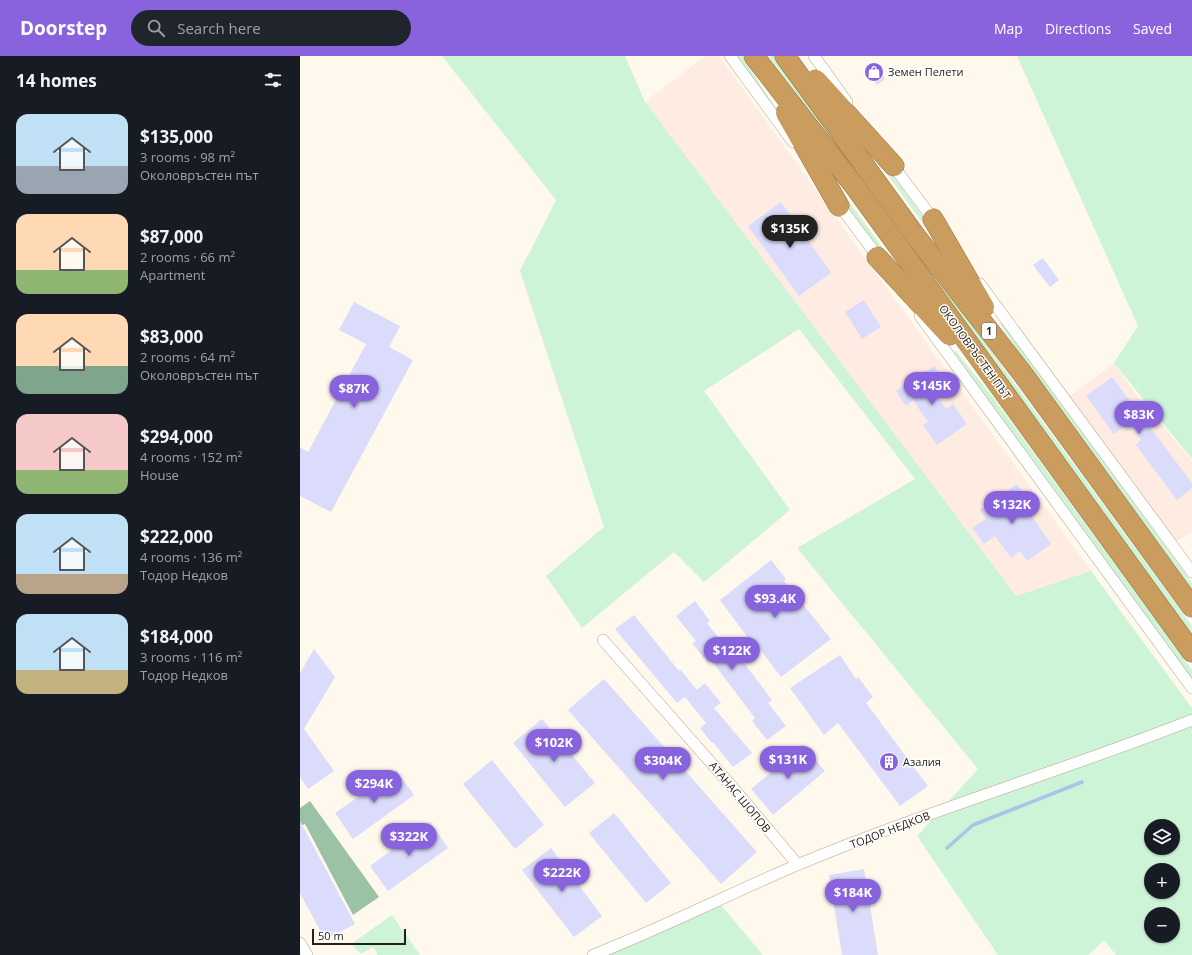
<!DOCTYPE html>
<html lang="en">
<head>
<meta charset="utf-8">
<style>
	:root { --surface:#171b24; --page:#20242c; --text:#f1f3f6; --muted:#9ea1a6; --accent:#8963dd }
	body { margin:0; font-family:"Open Sans",sans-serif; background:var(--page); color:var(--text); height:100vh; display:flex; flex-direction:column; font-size:15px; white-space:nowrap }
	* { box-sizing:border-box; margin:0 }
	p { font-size:13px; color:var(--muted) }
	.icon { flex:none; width:22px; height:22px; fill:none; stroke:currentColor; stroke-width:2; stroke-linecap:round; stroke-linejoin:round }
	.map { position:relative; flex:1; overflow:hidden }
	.side { display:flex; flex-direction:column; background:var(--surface); width:300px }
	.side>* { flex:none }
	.buttons { position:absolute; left:844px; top:763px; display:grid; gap:8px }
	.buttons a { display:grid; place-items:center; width:36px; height:36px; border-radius:50%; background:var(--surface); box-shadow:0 1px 3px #0004; font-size:20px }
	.scale { position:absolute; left:12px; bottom:10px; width:94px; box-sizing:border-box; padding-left:4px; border:2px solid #272016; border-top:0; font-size:11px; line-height:14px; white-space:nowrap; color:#272016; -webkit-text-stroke:3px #fff; paint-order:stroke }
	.price { position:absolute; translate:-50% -34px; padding:0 9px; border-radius:14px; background:var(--accent); color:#fff; font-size:13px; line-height:26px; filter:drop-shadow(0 1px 2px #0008) }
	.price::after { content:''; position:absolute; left:50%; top:24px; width:12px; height:9px; margin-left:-6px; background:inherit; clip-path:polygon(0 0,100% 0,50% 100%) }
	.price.selected { background:#222; color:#fff }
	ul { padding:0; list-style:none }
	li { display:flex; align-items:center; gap:12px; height:100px; padding:0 16px }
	li span { display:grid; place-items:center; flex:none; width:112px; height:80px; border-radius:12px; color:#555 }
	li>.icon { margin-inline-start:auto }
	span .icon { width:48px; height:48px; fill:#fffc; stroke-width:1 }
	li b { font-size:17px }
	h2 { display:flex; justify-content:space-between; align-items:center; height:48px; padding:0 16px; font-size:17px }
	header { display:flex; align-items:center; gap:24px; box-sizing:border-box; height:56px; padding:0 20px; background:var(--accent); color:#fff }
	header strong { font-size:19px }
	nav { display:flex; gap:22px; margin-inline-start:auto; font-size:14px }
	.search { width:280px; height:36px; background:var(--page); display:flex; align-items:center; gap:10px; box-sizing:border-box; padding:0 14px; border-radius:22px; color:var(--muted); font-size:15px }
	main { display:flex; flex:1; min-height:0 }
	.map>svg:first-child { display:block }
	.commercial { fill:#feebe2 }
	.green { fill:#cef4d8; fill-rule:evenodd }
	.forest { fill:#9cc2a6 }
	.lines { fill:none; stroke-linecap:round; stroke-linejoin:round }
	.stream { stroke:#a9c4e6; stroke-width:3.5 }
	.building { fill:#dbdcfb }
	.street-casing { stroke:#b5a589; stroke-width:12 }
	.highway-casing { stroke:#917145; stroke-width:21 }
	.street { stroke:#fff; stroke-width:11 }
	.highway { stroke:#ca9d5e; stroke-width:20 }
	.labels { text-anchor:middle; stroke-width:3; stroke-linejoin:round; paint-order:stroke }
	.shield { fill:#fff; stroke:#68635c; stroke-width:1 }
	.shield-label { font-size:10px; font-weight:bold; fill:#272016 }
	.poi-label { font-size:11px; fill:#272016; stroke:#fff; text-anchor:start }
	.street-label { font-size:11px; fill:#272016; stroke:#fff }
</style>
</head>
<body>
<header>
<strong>Doorstep</strong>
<div class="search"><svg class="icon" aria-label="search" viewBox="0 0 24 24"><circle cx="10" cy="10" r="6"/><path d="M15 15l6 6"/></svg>Search here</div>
<nav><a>Map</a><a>Directions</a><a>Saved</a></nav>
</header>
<main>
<section class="side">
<h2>14 homes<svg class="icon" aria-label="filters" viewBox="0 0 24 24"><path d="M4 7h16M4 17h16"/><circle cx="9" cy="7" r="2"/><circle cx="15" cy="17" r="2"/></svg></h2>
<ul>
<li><span style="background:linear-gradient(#bfe0f5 65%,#9aa5b1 0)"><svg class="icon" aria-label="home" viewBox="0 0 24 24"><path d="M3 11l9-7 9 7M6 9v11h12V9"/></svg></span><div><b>$135,000</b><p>3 rooms · 98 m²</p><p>Околовръстен път</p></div></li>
<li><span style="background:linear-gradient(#ffd9b3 70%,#8fb573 0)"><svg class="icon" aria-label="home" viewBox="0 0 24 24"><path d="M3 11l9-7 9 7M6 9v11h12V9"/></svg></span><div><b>$87,000</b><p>2 rooms · 66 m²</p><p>Apartment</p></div></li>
<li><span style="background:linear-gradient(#ffd9b3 65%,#7fa58c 0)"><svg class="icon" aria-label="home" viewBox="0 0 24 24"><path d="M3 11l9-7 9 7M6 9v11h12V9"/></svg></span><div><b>$83,000</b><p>2 rooms · 64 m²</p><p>Околовръстен път</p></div></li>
<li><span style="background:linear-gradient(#f6c9c9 70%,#8fb573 0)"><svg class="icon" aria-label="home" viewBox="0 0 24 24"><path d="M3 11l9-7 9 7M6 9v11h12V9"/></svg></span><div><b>$294,000</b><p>4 rooms · 152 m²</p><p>House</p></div></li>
<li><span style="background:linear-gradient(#bfe0f5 75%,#b9a48a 0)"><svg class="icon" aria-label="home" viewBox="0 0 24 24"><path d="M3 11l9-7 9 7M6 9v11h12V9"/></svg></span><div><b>$222,000</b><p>4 rooms · 136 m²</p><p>Тодор Недков</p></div></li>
<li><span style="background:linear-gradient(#bfe0f5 70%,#c2b280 0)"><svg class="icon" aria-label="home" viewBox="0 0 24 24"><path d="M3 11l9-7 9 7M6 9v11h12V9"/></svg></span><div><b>$184,000</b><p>3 rooms · 116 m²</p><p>Тодор Недков</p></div></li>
</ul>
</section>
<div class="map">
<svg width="892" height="899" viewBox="0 0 892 899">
	<rect width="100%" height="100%" fill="#fff8ed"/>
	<!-- commercial -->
	<g class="commercial">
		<path d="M406 0H418L422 4 791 515 716 540 345 46Z"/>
		<path d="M814 307 837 340 892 405V476L875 486 770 340Z"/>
	</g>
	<!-- green -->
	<g class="green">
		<path d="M142 0H325L345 46 716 540 791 515 892 652V899H816L804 884 788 899H698L617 780 678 713 497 492 615 423 499 273 404 335 490 454 404 526 374 496 282 572 246 520 304 471 220 215 256 144ZM851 770H873V792H851ZM851 814H873V836H851ZM851 858H873V880H851Z"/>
		<path d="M436 0H442L479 58Z"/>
		<path d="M469 0H475L892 570V579Z"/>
		<path d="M717 0H892V403L814 307 838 270Z"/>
		<path d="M566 89C601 128 630 168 656 213Z"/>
		<path d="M529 118 614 235C580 201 553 159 527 119Z"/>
		<path d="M702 267 892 527V535L724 304 700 268Z"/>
		<path d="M656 295 695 344 892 614V622L654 296Z"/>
		<path d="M420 848 463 899H305Z"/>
		<path d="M92 859 120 899H78L73 891 61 898 51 888Z"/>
	</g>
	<!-- forest -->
	<path class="forest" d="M10 745 79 841 53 859 5 768 0 770V752Z"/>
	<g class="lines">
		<!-- stream -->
		<path class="stream" d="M647 792 673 769 782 726"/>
	</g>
	<!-- building -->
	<g class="building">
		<path d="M574 6 585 23 577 29 565 12Z"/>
		<path d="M481 146 531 217 499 240 448 170Z"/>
		<path d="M743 202 759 224 750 231 733 209Z"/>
		<path d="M564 244 581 271 562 283 545 256Z"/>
		<path d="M54 246 100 270 89 291 113 304 31 456 0 440V391L8 396 66 288 39 274Z"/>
		<path d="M634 310 644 324 632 332 646 353 653 348 667 368 637 389 623 369 628 366 613 344 606 350 596 335Z"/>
		<path d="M812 321 892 427V432L877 444 836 389 841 384 830 367 814 378 786 340Z"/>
		<path d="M717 428 729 444 723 448 751 488 727 505 720 495 711 502 695 480 684 488 672 472 686 463 680 454Z"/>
		<path d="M471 504 486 523 484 525 531 583 481 621 459 592 457 594 420 544Z"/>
		<path d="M395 545 410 565 407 567 434 602 438 599 472 644 468 647 486 670 467 684 452 665 455 662 411 604 408 607 392 587 396 585 376 560Z"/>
		<path d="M334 559 379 615 380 613 397 634 405 627 421 647 414 652 452 697 433 711 413 686 412 687 400 672 406 667 385 641 377 647 315 573Z"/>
		<path d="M14 593 35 621 4 673 34 715 8 733 0 721V617Z"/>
		<path d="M540 599 556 623 558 621 573 641 566 647 628 730 600 750 538 667 524 679 490 632Z"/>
		<path d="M304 623 457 796 421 828 268 654Z"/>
		<path d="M242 663 295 727 265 751 213 687Z"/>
		<path d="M503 689 525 715 473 759 451 733Z"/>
		<path d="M192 704 244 769 215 793 163 728Z"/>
		<path d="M96 714 114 739 53 783 35 757Z"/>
		<path d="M314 757 371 827 346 847 289 777Z"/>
		<path d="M0 765 55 868 25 884 0 837Z"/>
		<path d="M130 766 148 792 88 835 70 810Z"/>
		<path d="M251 792 302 860 274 881 222 814Z"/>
		<path d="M564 813 578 899H542L529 819Z"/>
	</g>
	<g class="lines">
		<defs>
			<g id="street">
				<path d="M430 0 493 86"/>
				<path d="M514 0 547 46"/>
				<path d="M591 107 636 167"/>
				<path d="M536 145 581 205"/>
				<path d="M680 228 892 516"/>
				<path d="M620 260 892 632"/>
				<path d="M303 584 435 734 498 809"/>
				<path d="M0 887 7 899"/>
				<path d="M293 899C362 872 429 838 497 809 627 755 762 715 892 664"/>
			</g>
			<g id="highway">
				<path d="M454 0 556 132 892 596"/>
				<path d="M485 0 614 178 722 317 892 551"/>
				<path d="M516 24 594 110"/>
				<path d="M486 57 539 150"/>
				<path d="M633 163 684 251"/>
				<path d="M577 201 649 279"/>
			</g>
		</defs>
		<!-- street casing -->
		<use href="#street" class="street-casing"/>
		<!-- highway casing -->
		<use href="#highway" class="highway-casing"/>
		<!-- street -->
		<use href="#street" class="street"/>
		<!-- highway -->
		<use href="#highway" class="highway"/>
	</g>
	<!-- icons -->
	<defs>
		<symbol id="shop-disc" viewBox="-11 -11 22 22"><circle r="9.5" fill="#8963dd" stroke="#fff"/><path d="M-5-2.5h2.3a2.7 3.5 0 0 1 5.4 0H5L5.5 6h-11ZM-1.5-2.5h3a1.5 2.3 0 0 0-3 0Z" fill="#fff"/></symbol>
		<symbol id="building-disc" viewBox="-11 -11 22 22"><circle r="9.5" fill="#8963dd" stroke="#fff"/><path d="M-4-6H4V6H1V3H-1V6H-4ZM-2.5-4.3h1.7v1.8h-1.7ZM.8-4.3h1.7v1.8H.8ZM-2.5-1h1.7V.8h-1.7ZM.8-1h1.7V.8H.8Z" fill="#fff"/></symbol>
	</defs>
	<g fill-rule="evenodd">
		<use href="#shop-disc" x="563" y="5" width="22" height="22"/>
		<use href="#building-disc" x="578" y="695" width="22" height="22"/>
	</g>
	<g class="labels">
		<!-- shield labels -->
		<rect class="shield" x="682" y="267" width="14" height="16" rx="3"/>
		<g class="shield-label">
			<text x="689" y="279">1</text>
		</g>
		<!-- poi labels -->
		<g class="poi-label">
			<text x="588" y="20">Земен Пелети</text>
			<text x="603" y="710">Азалия</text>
		</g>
		<!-- street labels -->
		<g class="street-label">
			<text transform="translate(675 296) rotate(54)" y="4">ОКОЛОВРЪСТЕН ПЪТ</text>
			<text transform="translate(440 741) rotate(50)" y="4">АТАНАС ШОПОВ</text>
			<text transform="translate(590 774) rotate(-21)" y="4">ТОДОР НЕДКОВ</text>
		</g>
	</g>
</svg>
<div class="buttons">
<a><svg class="icon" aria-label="layers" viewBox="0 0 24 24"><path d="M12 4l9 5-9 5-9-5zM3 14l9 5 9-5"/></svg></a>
<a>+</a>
<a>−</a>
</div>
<div class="scale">50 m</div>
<b class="price selected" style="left:490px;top:193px">$135K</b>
<b class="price" style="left:632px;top:350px">$145K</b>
<b class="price" style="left:54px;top:353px">$87K</b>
<b class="price" style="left:839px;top:379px">$83K</b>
<b class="price" style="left:712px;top:469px">$132K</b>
<b class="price" style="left:475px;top:563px">$93.4K</b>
<b class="price" style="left:432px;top:615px">$122K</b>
<b class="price" style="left:254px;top:707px">$102K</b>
<b class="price" style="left:488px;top:724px">$131K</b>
<b class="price" style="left:363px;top:725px">$304K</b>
<b class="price" style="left:74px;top:748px">$294K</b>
<b class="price" style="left:109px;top:801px">$322K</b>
<b class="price" style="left:262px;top:837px">$222K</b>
<b class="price" style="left:553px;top:857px">$184K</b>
</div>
</main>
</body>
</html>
